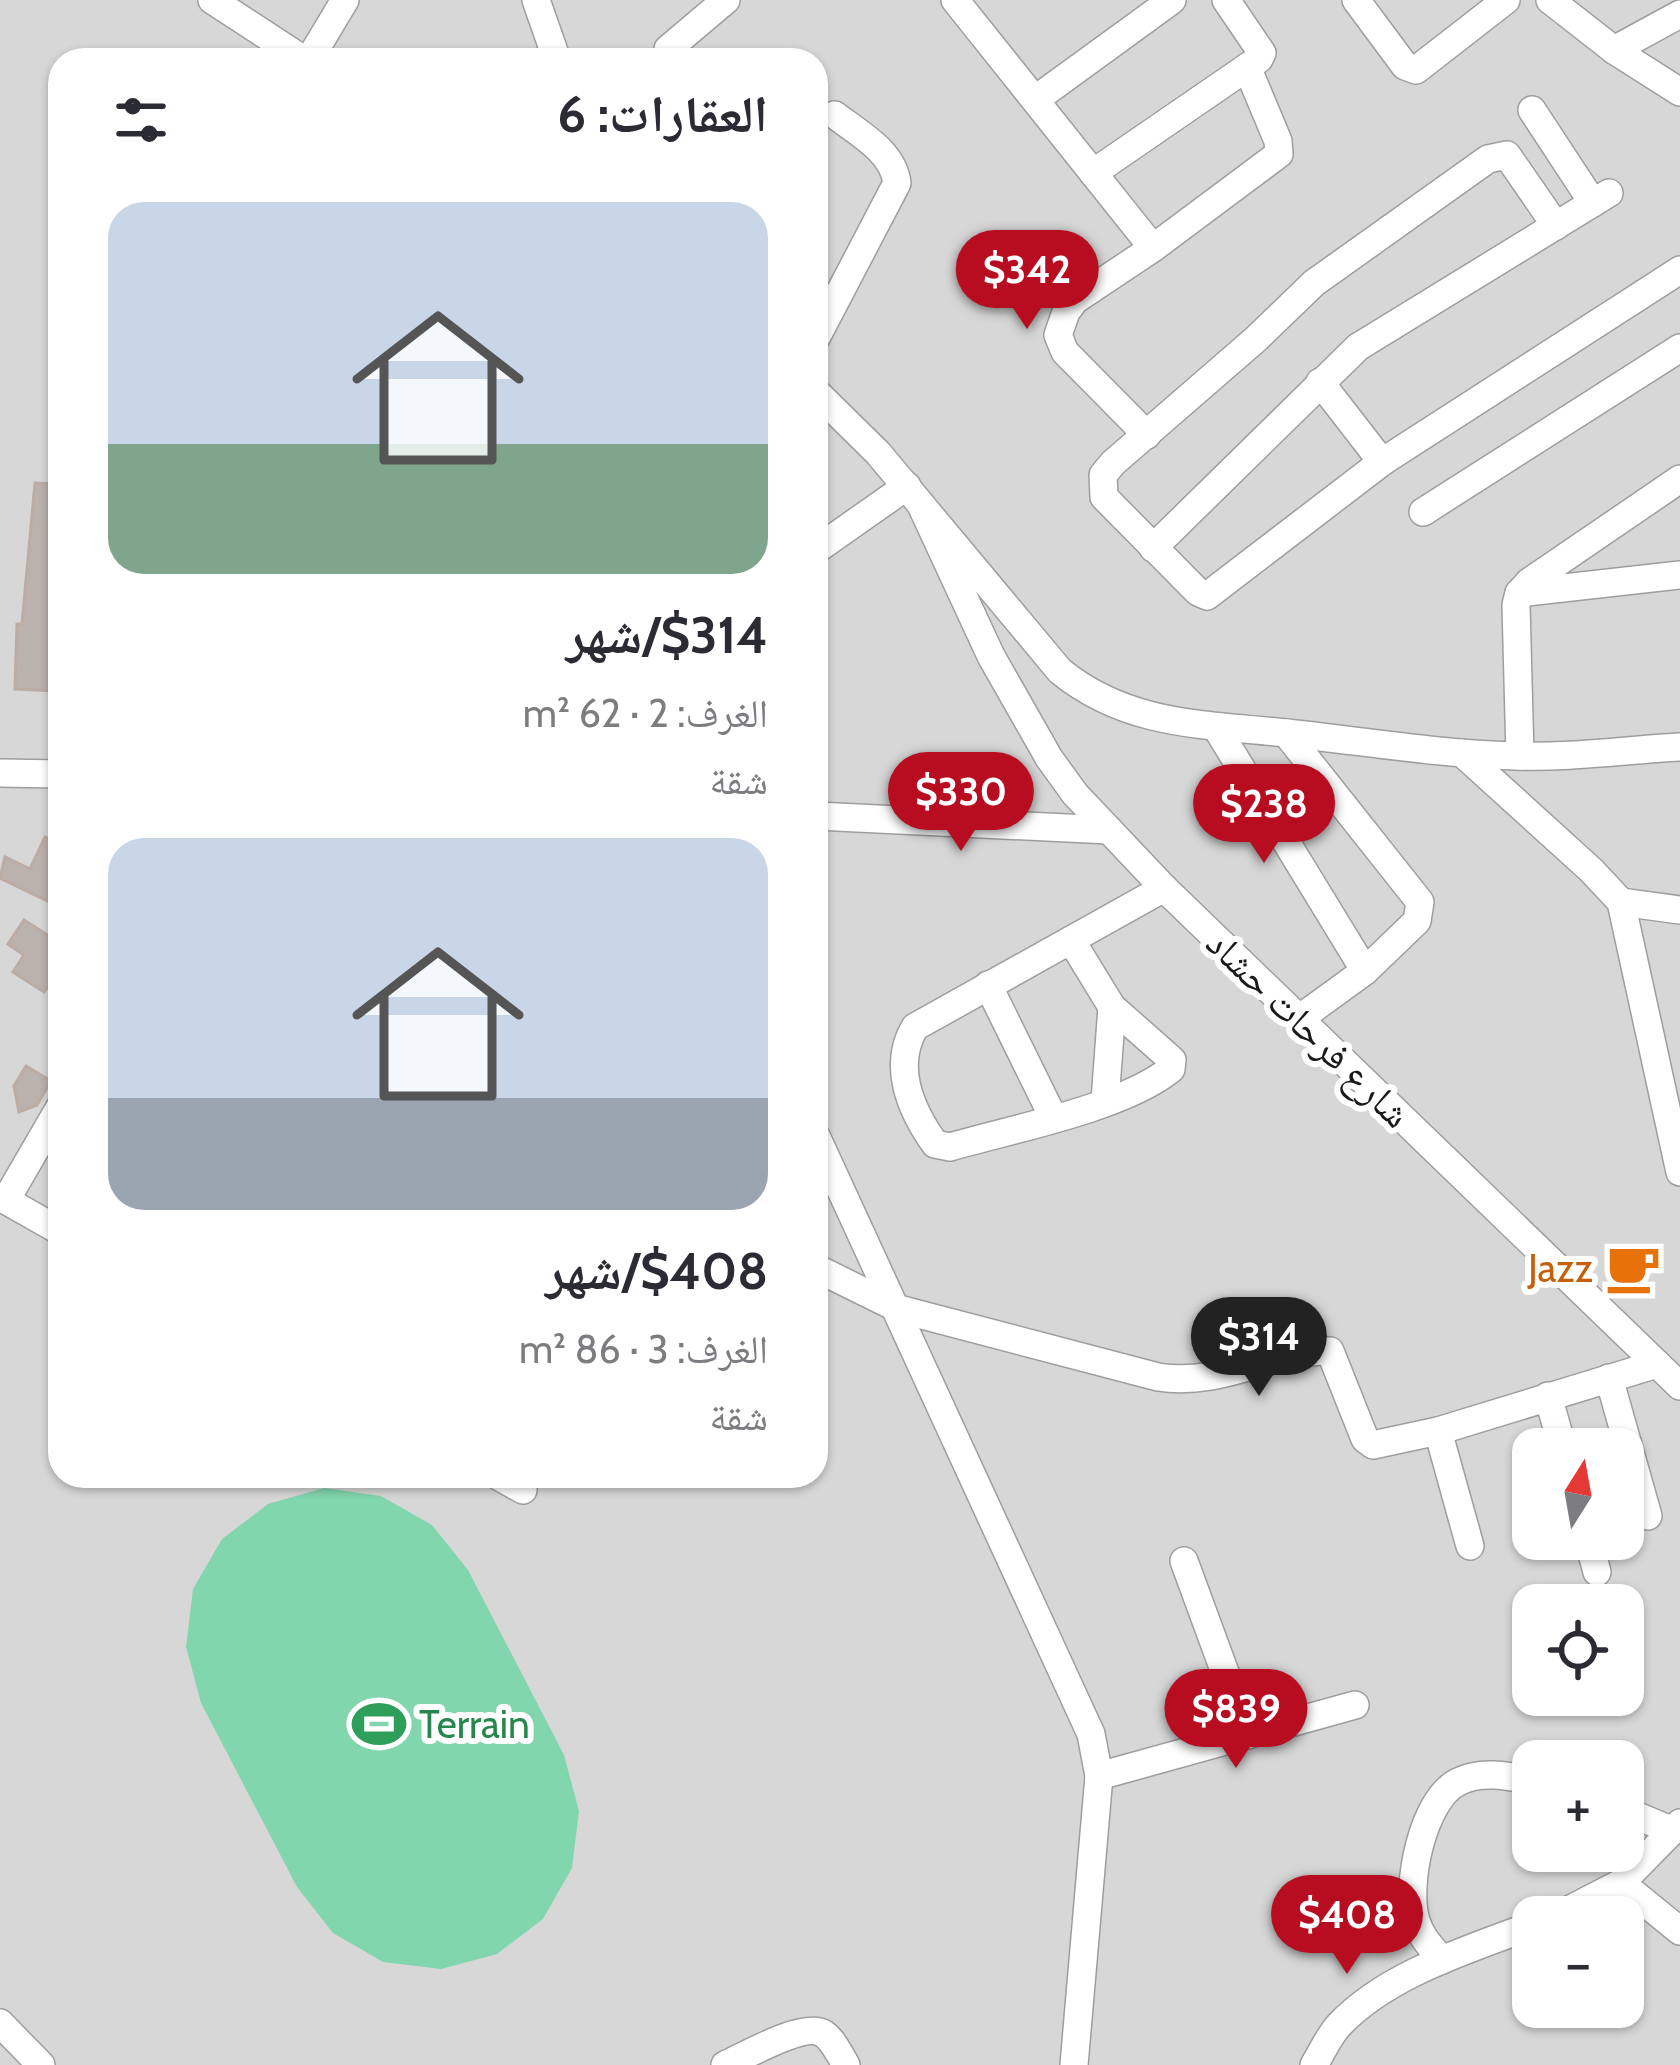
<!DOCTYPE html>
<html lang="ar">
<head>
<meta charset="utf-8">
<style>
	:root { --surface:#fff; --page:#f7f7f7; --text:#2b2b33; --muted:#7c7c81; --accent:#b80d20 }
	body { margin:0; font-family:Cabin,"Noto Naskh Arabic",sans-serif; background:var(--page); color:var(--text); direction:rtl; height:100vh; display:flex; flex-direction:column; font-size:45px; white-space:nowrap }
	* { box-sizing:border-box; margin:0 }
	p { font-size:39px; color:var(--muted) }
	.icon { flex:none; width:66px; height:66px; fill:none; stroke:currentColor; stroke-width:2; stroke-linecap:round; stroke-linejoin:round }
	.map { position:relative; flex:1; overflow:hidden; direction:ltr }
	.details { position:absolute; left:48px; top:48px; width:780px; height:1440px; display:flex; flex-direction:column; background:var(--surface); border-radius:36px; box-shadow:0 3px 9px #0004; direction:rtl }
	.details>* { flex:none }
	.needle { width:78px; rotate:11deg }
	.fabs { position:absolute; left:1512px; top:1428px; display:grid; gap:24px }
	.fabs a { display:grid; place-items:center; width:132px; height:132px; border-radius:24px; background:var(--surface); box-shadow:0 3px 9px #0004; font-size:60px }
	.price { position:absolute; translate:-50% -102px; padding:0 27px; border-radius:42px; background:var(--accent); color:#fff; font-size:39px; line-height:78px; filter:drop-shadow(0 3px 6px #0008) }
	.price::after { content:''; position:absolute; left:50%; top:72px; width:36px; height:27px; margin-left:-18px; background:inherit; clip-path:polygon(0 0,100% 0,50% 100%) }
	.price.selected { background:#222; color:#fff }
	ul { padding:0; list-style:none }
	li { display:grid; align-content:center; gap:24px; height:636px; padding:0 60px }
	li span { display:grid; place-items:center; height:372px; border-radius:36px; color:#555 }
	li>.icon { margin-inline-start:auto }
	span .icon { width:216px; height:216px; fill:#fffc; stroke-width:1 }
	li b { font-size:51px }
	h2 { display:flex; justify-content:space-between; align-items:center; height:144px; padding:0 60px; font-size:51px }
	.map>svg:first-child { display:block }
	.residential { fill:#d8d7d7; fill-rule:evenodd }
	.pitch { fill:#82d6ad }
	.building { fill:#bcb2ad; stroke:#bcaca4; stroke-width:3 }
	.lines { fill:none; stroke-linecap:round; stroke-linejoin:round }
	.minor-casing { stroke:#9e9e9e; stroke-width:30 }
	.minor { stroke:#fff; stroke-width:27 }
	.labels { text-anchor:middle; stroke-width:12; stroke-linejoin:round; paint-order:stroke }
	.street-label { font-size:39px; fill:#1a1a1a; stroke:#fff }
	.food-label { font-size:39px; fill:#c56008; stroke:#fff; text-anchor:end }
	.leisure-label { font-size:39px; fill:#27864d; stroke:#fff; text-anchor:start }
</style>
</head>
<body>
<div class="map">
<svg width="1680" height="2065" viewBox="0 0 1680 2065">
	<rect width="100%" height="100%" fill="#ece7e0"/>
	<!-- residential -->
	<path class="residential" d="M0 0H1680V2065H0ZM60 60H816V1476H60ZM1533 1449H1623V1539H1533ZM1533 1605H1623V1695H1533ZM1533 1761H1623V1851H1533ZM1533 1917H1623V2007H1533Z"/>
	<!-- pitch -->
	<path class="pitch" d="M324 1488 381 1496 432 1525 468 1570 564 1755 579 1811 572 1868 543 1919 497 1954 441 1969 383 1962 333 1933 297 1887 201 1703 186 1647 193 1589 222 1539 268 1504Z"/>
	<!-- building -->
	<g class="building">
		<path d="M35 483 60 484 54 691 15 689 17 624H22Z"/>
		<path d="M45 837 60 844V907L0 878 5 857 30 869Z"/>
		<path d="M24 920 60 943V995L48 987 44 992 13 972 24 955 8 944Z"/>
		<path d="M26 1066 51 1081 37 1105 19 1112 14 1086Z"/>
	</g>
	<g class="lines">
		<defs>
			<g id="minor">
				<path d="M212 0 304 60"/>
				<path d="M536 0 557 60"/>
				<path d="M955 0 1153 248 1279 154 1278 141 1247 67"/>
				<path d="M1356 0 1405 66 1416 70 1506 0"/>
				<path d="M1550 0 1614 50 1680 92"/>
				<path d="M668 49 726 0"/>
				<path d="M1614 50 1680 14"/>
				<path d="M309 60 345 0"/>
				<path d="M1036 99 1172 0"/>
				<path d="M1532 110 1593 203"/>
				<path d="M1093 173 1259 59 1262 53 1226 0"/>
				<path d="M1556 226 1507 155 1488 159 1314 283 1256 339 1113 463 1103 475 1104 497 1198 592 1207 596 1382 462 1680 270"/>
				<path d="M816 338 897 183C893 151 859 134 835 115"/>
				<path d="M1320 382 1382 462"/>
				<path d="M816 392 878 453 1060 671C1130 728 1209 724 1295 734 1368 742 1441 754 1515 756 1569 758 1625 750 1680 747"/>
				<path d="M1147 435 1065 352 1058 335 1066 312 1075 300 1153 248"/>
				<path d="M921 505 991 656 1049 758 1075 794 1164 888 1680 1386"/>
				<path d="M1423 512 1680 348"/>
				<path d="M1153 548 1358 347 1609 193"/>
				<path d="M816 550 907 486"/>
				<path d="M1519 593 1680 575"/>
				<path d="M1216 727 1365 971"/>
				<path d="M1286 733 1420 902 1417 921 1365 971 1299 1019"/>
				<path d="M1462 753 1591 870 1621 902 1680 1172"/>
				<path d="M1520 756 1516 605 1519 593 1529 582 1680 479"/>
				<path d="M0 773 60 774"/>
				<path d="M816 816 1109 830"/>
				<path d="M1621 902 1680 910"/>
				<path d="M1071 940 1112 1007 1172 1060 1171 1069C1123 1108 1012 1129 950 1147L935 1144C910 1109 892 1065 915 1027L1164 888"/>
				<path d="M988 985 1053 1117"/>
				<path d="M1105 1101 1112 1007"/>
				<path d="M816 1136 1091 1734 1099 1776 1074 2065"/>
				<path d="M0 1197 60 1231"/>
				<path d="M6 1200 60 1107"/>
				<path d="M816 1268 899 1309 1158 1377C1223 1387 1272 1350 1330 1351L1365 1439 1373 1445 1438 1431 1657 1364"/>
				<path d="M1609 1378 1648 1516"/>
				<path d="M1548 1396 1563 1449"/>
				<path d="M1438 1431 1470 1546"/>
				<path d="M498 1476 523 1490"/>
				<path d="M1588 1539 1597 1572"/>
				<path d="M1184 1561 1248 1735"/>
				<path d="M1099 1776 1355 1705"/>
				<path d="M1623 1810 1673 1831"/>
				<path d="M1621 1883 1680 1931"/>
				<path d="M1555 1917 1621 1883 1680 1823"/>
				<path d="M1442 1960C1431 1947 1421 1937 1416 1921 1405 1885 1423 1799 1458 1782 1481 1770 1509 1776 1533 1781"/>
				<path d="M0 2023 41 2065"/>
				<path d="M725 2065C745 2056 805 2021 824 2034 833 2040 840 2055 846 2065"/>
				<path d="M1314 2065C1322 2052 1329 2036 1339 2025 1389 1973 1468 1950 1533 1925"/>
			</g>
		</defs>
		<!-- minor casing -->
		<use href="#minor" class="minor-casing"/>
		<!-- minor -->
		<use href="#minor" class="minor"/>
	</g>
	<!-- icons -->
	<defs>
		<symbol id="cafe-bare" viewBox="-9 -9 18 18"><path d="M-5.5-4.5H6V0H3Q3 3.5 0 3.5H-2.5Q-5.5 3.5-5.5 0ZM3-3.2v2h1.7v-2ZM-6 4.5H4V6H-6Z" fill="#e8710a" stroke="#fff" stroke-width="2.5" paint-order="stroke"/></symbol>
		<symbol id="stadium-bare" viewBox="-9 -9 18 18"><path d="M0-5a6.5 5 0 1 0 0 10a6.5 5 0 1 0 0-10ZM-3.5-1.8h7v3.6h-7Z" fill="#2e9e5b" stroke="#fff" stroke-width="2.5" paint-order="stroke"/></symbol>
	</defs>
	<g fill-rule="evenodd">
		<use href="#cafe-bare" x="1595" y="1230" width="76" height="76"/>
		<use href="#stadium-bare" x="341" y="1686" width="76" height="76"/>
	</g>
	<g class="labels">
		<!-- street labels -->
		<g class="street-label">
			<text transform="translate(1309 1028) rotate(44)" y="14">شارع فرحات حشاد</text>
		</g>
		<!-- food labels -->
		<g class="food-label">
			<text x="1593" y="1282">Jazz</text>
		</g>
		<!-- leisure labels -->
		<g class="leisure-label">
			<text x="419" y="1738">Terrain</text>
		</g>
	</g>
</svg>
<div class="fabs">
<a><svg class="needle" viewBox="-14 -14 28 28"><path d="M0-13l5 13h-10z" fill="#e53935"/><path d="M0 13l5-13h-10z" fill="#7c7c81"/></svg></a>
<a><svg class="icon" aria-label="locate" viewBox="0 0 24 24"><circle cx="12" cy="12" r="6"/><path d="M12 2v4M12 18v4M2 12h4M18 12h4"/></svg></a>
<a>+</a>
<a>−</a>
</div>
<b class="price" style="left:1027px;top:332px">$342</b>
<b class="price" style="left:961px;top:854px">$330</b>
<b class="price" style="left:1264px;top:866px">$238</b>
<b class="price selected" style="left:1259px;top:1399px">$314</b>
<b class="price" style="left:1236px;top:1771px">$839</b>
<b class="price" style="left:1347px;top:1977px">$408</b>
<section class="details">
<h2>العقارات: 6<svg class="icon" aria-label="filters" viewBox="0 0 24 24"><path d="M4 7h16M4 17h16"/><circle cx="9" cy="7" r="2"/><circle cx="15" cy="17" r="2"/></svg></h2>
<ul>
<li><span style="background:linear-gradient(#c9d6e8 65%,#7fa58c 0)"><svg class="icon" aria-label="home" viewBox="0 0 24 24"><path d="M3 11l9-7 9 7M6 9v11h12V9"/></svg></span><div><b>$314/شهر</b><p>الغرف: 2 · 62 m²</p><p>شقة</p></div></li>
<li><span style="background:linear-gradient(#c9d6e8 70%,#9aa5b1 0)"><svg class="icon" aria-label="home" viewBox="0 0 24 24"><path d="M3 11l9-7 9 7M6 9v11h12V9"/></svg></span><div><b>$408/شهر</b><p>الغرف: 3 · 86 m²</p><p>شقة</p></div></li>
</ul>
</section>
</div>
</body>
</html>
